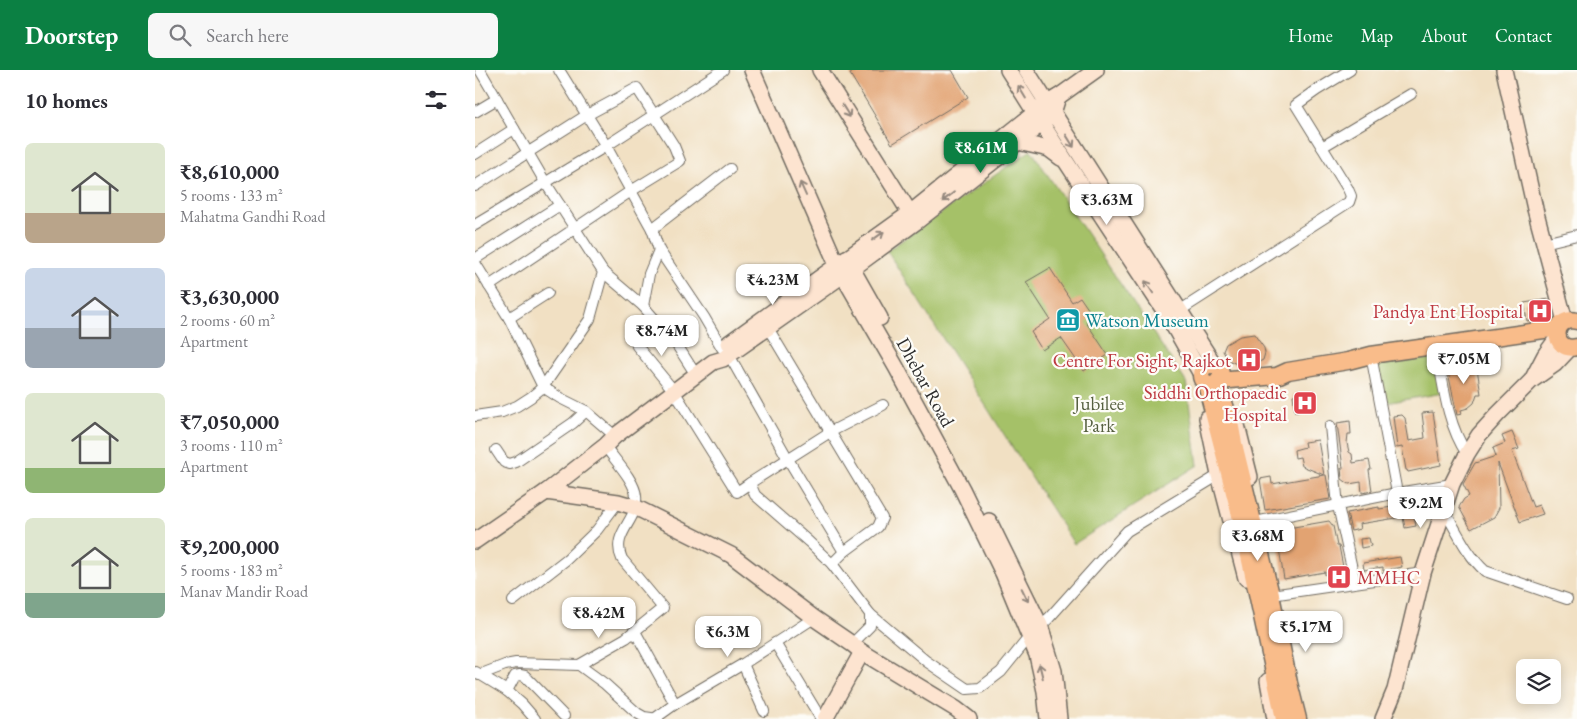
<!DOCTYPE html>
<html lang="en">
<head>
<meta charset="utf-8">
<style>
	:root { --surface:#fff; --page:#f7f7f7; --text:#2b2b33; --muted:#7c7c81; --accent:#0b8043 }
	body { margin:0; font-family:"EB Garamond",serif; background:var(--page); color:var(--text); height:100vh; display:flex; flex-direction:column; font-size:19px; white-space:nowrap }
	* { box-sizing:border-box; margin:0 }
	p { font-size:16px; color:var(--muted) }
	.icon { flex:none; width:28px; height:28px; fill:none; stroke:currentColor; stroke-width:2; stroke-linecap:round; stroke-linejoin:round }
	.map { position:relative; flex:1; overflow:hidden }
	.drawer { display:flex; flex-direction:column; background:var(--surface); width:475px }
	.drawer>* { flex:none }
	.tools { position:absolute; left:1041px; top:589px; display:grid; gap:10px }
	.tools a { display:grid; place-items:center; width:45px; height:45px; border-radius:8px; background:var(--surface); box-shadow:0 2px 12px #0003; font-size:25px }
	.price { position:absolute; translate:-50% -42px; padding:0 11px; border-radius:10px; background:#fff; color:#222; font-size:16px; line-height:32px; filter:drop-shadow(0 1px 2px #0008) }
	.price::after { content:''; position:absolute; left:50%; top:30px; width:15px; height:11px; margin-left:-8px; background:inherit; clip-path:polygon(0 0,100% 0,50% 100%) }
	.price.current { background:var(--accent); color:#fff }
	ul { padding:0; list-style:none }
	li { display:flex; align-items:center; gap:15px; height:125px; padding:0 25px }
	li span { display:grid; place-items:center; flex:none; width:140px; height:100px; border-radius:8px; color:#555 }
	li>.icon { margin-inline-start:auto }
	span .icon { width:60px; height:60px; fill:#fffc; stroke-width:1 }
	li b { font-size:21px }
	h2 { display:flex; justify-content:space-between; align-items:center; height:60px; padding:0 25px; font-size:21px }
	header { display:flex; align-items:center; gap:30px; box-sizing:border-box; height:70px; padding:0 25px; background:var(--accent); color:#fff }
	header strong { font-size:24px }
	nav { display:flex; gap:28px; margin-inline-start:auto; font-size:18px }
	.search { width:350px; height:45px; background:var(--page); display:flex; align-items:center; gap:12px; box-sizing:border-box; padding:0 18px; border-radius:8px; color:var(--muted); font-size:19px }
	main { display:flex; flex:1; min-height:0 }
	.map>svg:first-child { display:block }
	.green { fill:#a5c167; stroke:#687649 }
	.building { fill:#e2a372 }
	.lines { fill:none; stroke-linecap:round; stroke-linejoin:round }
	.street-casing { stroke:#706a60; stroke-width:12 }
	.secondary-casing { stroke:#706a60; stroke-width:18 }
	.primary-casing { stroke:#706a60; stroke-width:19 }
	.street { stroke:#fff; stroke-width:10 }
	.secondary { stroke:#fde4d0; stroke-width:15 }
	.primary { stroke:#f9bc8a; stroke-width:16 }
	.oneway { stroke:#94887e }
	.labels { text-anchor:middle; stroke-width:4.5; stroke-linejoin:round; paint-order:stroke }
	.health-label { font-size:19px; fill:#be3a42; stroke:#fdfcf7; text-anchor:end }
	.culture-label { font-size:19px; fill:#0d838f; stroke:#fdfcf7; text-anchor:start }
	.street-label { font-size:19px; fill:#2b2b2b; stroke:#fdfcf7 }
	.park-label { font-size:19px; fill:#566040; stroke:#fdfcf7 }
</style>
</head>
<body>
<header>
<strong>Doorstep</strong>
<div class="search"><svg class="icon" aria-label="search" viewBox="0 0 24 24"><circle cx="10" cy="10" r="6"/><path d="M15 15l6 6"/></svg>Search here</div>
<nav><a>Home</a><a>Map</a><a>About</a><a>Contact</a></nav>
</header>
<main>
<section class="drawer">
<h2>10 homes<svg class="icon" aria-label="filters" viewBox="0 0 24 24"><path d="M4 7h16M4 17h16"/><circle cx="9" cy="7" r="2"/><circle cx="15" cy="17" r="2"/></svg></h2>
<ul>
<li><span style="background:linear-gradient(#dfe7d0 70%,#b9a48a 0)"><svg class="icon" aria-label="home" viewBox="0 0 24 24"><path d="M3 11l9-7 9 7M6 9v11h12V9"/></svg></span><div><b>₹8,610,000</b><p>5 rooms · 133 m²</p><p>Mahatma Gandhi Road</p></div></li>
<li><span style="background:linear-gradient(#c9d6e8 60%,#9aa5b1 0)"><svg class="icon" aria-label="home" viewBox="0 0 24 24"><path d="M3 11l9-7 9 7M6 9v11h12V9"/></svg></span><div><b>₹3,630,000</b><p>2 rooms · 60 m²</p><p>Apartment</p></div></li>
<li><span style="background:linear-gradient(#dfe7d0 75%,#8fb573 0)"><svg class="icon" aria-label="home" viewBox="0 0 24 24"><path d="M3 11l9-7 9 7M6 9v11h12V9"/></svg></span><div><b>₹7,050,000</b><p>3 rooms · 110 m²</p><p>Apartment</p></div></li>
<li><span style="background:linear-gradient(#dfe7d0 75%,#7fa58c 0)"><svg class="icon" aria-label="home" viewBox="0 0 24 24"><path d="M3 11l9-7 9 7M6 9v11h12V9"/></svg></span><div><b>₹9,200,000</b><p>5 rooms · 183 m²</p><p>Manav Mandir Road</p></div></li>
</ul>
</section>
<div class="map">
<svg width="1102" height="649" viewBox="0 0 1102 649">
	<rect width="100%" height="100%" fill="#fdfcf7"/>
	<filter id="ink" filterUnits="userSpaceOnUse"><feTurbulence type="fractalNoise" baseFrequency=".02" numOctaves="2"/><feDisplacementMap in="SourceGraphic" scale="10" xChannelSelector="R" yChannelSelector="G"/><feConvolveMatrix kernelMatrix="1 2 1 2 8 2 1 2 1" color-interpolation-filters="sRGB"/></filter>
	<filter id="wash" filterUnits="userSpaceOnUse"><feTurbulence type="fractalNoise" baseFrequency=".0096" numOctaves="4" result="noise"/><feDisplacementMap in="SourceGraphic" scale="20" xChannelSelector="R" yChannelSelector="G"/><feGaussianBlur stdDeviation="1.12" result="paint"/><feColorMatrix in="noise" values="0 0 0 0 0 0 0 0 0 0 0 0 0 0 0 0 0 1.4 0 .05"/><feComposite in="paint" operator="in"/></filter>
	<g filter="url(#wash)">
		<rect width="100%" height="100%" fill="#f1e0c3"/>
		<!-- green -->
		<g class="green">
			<path d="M556 80 711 312 723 395 599 474 412 181Z"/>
			<path d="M961 275 968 323 905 334 896 285Z"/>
		</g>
		<g id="blocks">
			<!-- building -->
			<g class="building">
				<path d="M382 0H477L493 27 417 74 375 4Z"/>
				<path d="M575 198 597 232 605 227 618 246 611 252 633 285 609 301 586 268 567 280 556 262 575 249 551 212Z"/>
				<path d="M1074 229 1078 247 1052 251 1049 233Z"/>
				<path d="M779 264 789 278 790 283 788 290 774 297 766 296 753 290 748 281 751 274 765 266Z"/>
				<path d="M1001 292 1006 324H1002L999 333 993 338 986 340 987 344 982 345 972 297Z"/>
				<path d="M838 322 840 340 820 342 818 325Z"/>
				<path d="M958 342 966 395 933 402 932 400H931L927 377 922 378 918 346 927 345 930 348 934 371 950 368 947 343Z"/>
				<path d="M875 351 876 364H873L872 373 874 382 877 384 878 393 894 390 896 399 894 400 897 421 887 423 886 412 874 414 867 409 866 398H868L862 353Z"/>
				<path d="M1037 362 1044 379 1037 381 1058 437 1064 435 1068 444 1045 452 1023 393 1024 438 1019 447 996 459 984 437 989 429 994 426 988 414 1000 393 1021 386 1018 378 1030 373 1027 366Z"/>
				<path d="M843 370 849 405 827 396 825 387 820 388 819 380 830 377 829 372Z"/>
				<path d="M849 405H851L855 429 790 440 785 409 796 407 797 414Z"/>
				<path d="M937 434 941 456 930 458 928 447 884 454 885 459 876 461 872 443 904 437V439Z"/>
				<path d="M854 451 858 456 862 476H864L869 502 850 505V502L809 509 801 460Z"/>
				<path d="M894 468 896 476 886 478 885 469Z"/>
				<path d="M925 487 927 497 908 501V497L889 500 888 493Z"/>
			</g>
		</g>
	</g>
	<g filter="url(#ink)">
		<use href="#blocks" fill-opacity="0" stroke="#706a60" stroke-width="1"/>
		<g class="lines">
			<defs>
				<g id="street">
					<path d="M84 0 131 76 177 159 184 180 229 247 247 278"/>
					<path d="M0 42 22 29"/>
					<path d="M847 77 936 24"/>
					<path d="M0 84 39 59"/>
					<path d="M0 116 112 45 162 18 199 76 205 91 156 121 14 216"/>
					<path d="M0 155 131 76 248 0"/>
					<path d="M177 159 255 99"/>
					<path d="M1069 173 1102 165"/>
					<path d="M0 189 85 135"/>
					<path d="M0 193 34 248 68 317 85 328 111 341 140 366"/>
					<path d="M128 202 168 236 200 272 221 305"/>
					<path d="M168 236 174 204 184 180"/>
					<path d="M701 243 874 132 876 126 873 119 821 35 842 20 875 0"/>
					<path d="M34 248 73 223"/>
					<path d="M184 254 162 276 199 321 262 422 275 413"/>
					<path d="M293 258 407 448 403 457 369 482 357 494"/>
					<path d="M961 275C968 311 971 353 992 384"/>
					<path d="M254 285 313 389 369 482"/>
					<path d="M896 285 922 423"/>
					<path d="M0 346 27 342 42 336 56 327 68 317 115 249 128 202 70 112 5 0"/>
					<path d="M855 356 863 436 880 512"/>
					<path d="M21 380 29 392 35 394 41 392 98 353 111 341"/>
					<path d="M968 438C981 459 991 484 1010 501L1092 529"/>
					<path d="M785 451 922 423 977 414"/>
					<path d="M803 524 948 503"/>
					<path d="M38 531 92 489 122 460 143 432"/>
					<path d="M395 544 451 591 492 619 505 618 526 602 555 566 574 548 652 461 744 405"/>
					<path d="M156 564 162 565 200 634"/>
					<path d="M300 573 346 649"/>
					<path d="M377 574 395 556V544L357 494 334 472 280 425 275 413 355 362 408 335"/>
					<path d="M268 594 289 641"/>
					<path d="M104 595 151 568 188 538 147 489C135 463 164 451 161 426 160 411 139 389 130 376"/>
					<path d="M1 602 32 621 47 634 60 649"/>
					<path d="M4 605 30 595 41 593 104 595 130 614 162 643 169 647 183 649"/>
					<path d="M32 621 40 606 45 605 50 606 89 646"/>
					<path d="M179 649 200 634 268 594 339 548"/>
				</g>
				<g id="secondary">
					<path d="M277 0 362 195 421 297 487 419 528 503 562 585 570 621 573 649"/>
					<path d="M345 0 440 151"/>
					<path d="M533 0 590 90 694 248 726 304"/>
					<path d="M551 0 740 296"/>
					<path d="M1029 0 1060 139 1090 251"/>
					<path d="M543 72 574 79 586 88"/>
					<path d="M371 188 405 248"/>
					<path d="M254 273 435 143 572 33 583 27 621 0"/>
					<path d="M1058 308 1070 285 1083 267"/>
					<path d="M732 348 744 405 771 508"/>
					<path d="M761 351 775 407"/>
					<path d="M71 422 143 432 160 437 256 485 339 548 377 574 387 582 481 639 494 649"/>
					<path d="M514 451 565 555 579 601 584 649"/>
					<path d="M0 471 71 422 130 376 140 366 238 292 248 289 254 285 385 193 441 152 566 54 578 43 583 27"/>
					<path d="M793 611 800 649"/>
					<path d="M350 649 387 582"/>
					<path d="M908 649 920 620 948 503 977 414 992 384 1004 365 1022 345 1057 310 1080 294 1095 278"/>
				</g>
				<g id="primary">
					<path d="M1102 251C1076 245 1076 283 1102 277"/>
					<circle cx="736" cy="305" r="10"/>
					<path d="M743 311 802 306 813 301 873 291 896 285 1083 258"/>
					<path d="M742 313 754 347 759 374 796 525 814 613 823 649"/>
					<path d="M731 314 767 453 809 649"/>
				</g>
			</defs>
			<!-- street casing -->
			<use href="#street" class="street-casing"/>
			<!-- secondary casing -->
			<use href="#secondary" class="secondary-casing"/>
			<!-- primary casing -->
			<use href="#primary" class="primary-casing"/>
			<!-- street -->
			<use href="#street" class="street"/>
			<!-- secondary -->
			<use href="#secondary" class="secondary"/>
			<!-- primary -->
			<use href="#primary" class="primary"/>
		</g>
		<!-- one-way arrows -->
		<defs><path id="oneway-shaft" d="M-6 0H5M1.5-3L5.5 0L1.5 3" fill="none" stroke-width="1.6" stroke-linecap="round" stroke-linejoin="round" transform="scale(1.25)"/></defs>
		<g class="oneway">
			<use href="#oneway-shaft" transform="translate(547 22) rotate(-121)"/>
			<use href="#oneway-shaft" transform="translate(371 41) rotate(58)"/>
			<use href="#oneway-shaft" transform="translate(595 71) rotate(58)"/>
			<use href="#oneway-shaft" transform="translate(328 119) rotate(-114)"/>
			<use href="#oneway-shaft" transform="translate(473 127) rotate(142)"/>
			<use href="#oneway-shaft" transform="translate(403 166) rotate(-36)"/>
			<use href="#oneway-shaft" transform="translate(674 217) rotate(-123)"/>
			<use href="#oneway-shaft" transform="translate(550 525) rotate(64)"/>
			<use href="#oneway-shaft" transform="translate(566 601) rotate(-104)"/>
		</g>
	</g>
	<!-- icons -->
	<defs>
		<symbol id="hospital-square" viewBox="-11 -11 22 22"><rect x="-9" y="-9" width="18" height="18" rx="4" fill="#e0444e" stroke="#fdfcf7"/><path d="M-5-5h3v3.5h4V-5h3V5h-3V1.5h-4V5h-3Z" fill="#fff"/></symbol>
		<symbol id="museum-square" viewBox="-11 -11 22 22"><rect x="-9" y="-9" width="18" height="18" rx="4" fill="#0f9aa8" stroke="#fdfcf7"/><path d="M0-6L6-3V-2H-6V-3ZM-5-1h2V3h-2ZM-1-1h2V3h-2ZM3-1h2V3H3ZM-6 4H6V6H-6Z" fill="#fff"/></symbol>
	</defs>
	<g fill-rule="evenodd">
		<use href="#hospital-square" x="1051" y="227" width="28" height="28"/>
		<use href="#museum-square" x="579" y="236" width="28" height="28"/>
		<use href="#hospital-square" x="760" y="276" width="28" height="28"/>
		<use href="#hospital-square" x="816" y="319" width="28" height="28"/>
		<use href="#hospital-square" x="850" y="493" width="28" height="28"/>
	</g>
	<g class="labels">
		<!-- health labels -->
		<g class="health-label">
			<text x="1048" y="248">Pandya Ent Hospital</text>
			<text x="756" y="297">Centre For Sight, Rajkot</text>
			<text x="812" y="329">Siddhi Orthopaedic<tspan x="812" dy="22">Hospital</tspan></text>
			<text x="882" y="514" text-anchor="start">MMHC</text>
		</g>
		<!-- culture labels -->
		<g class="culture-label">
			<text x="610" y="257">Watson Museum</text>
		</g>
		<!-- street labels -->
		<g class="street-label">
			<text transform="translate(451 312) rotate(61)" y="7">Dhebar Road</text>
		</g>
		<!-- park labels -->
		<g class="park-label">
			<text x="624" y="340">Jubilee<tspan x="624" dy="22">Park</tspan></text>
		</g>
	</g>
</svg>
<div class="tools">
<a><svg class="icon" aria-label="layers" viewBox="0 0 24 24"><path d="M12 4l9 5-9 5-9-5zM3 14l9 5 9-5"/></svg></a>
</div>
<b class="price current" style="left:506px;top:104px">₹8.61M</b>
<b class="price" style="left:632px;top:156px">₹3.63M</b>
<b class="price" style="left:298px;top:236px">₹4.23M</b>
<b class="price" style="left:187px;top:287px">₹8.74M</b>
<b class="price" style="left:989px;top:315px">₹7.05M</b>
<b class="price" style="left:946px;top:459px">₹9.2M</b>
<b class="price" style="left:783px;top:492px">₹3.68M</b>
<b class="price" style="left:124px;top:569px">₹8.42M</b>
<b class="price" style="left:831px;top:583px">₹5.17M</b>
<b class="price" style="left:253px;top:588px">₹6.3M</b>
</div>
</main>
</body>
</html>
